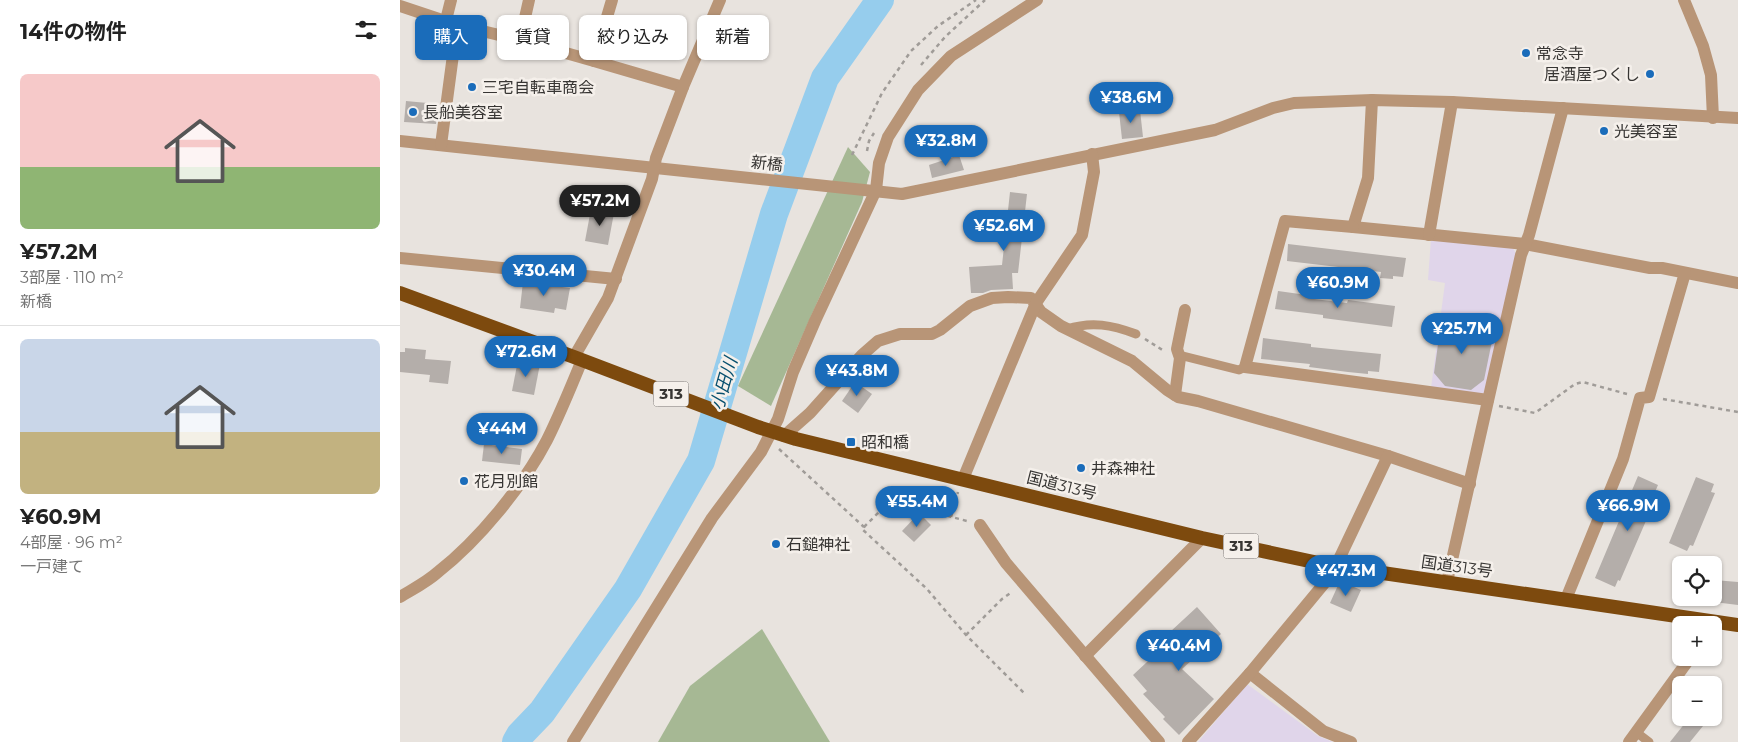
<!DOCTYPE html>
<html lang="ja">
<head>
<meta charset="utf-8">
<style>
	:root { --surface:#fff; --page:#f2f2f2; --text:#222; --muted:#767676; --line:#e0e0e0; --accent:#1a6cba }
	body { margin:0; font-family:Montserrat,"Noto Sans JP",sans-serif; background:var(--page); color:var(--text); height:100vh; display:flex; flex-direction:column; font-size:19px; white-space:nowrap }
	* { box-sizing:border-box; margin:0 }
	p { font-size:16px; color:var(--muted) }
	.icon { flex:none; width:28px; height:28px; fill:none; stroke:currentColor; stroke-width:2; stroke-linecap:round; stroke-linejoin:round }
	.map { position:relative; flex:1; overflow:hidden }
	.sheet { display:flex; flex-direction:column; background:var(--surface); width:400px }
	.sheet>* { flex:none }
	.guide { position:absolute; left:15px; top:15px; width:475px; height:45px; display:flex; gap:10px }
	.controls { position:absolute; left:1272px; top:556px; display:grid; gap:10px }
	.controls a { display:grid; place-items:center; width:50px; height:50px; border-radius:8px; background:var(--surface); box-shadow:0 1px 4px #0004; font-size:25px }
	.price { position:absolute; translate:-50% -42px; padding:0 11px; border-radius:18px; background:var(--accent); color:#fff; font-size:16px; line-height:32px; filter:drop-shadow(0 1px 2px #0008) }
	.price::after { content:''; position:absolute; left:50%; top:30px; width:15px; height:11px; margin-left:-8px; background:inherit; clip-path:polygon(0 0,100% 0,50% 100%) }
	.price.selected { background:#222; color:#fff }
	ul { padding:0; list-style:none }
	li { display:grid; align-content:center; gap:10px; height:265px; padding:0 20px }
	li+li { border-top:1px solid var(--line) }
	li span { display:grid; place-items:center; height:155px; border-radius:8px; color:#555 }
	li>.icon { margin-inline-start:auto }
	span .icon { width:90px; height:90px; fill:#fffc; stroke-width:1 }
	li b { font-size:21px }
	h2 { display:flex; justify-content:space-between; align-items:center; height:60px; padding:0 20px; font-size:21px }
	.pill { padding:0 18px; border-radius:8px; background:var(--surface); box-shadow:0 1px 4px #0004; font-size:18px; line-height:45px }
	.pill.selected { background:var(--accent); color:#fff }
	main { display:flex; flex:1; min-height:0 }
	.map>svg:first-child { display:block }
	.education { fill:#e0d5ea }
	.green { fill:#a6b894 }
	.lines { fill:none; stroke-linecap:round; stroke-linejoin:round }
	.river { stroke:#96cded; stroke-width:28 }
	.building { fill:#b4aeaa }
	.path { stroke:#a09c98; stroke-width:2.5; stroke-dasharray:4 4; stroke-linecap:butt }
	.service { stroke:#b89577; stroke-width:9 }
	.minor { stroke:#b89577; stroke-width:12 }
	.trunk { stroke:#7d4a0e; stroke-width:14 }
	.poi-dot { fill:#1a6cba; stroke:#f5f0eb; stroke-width:2 }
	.labels { text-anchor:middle; stroke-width:5; stroke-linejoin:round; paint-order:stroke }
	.shield { fill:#f5f0eb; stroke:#706d6a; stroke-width:1 }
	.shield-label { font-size:15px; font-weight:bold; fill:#373533 }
	.poi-label { font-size:16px; fill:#373533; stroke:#f5f0eb; text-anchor:start }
	.street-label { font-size:16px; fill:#373533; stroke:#f5f0eb }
	.water-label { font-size:18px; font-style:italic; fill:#08506f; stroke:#f5f0eb }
</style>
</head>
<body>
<main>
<section class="sheet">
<h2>14件の物件<svg class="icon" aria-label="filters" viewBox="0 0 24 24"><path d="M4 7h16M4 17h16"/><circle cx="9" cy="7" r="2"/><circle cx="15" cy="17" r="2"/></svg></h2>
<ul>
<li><span style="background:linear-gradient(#f6c9c9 60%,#8fb573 0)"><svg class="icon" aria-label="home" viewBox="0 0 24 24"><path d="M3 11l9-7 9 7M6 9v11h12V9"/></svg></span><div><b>¥57.2M</b><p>3部屋 · 110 m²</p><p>新橋</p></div></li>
<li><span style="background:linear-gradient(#c9d6e8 60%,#c2b280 0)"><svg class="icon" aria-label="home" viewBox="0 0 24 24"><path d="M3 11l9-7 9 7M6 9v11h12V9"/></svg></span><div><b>¥60.9M</b><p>4部屋 · 96 m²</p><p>一戸建て</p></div></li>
</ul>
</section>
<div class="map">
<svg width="1338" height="742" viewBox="0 0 1338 742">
	<rect width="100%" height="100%" fill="#e8e3de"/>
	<!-- education -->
	<g class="education">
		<path d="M1031 239 1113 248 1116 254 1084 395 1031 388 1045 283 1028 280Z"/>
		<path d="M847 684 918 736 933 742H798Z"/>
	</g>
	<!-- green -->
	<g class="green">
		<path d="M448 147 470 172 462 202 371 406 338 386Z"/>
		<path d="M362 629 430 742H258L290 686Z"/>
	</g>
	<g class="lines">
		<!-- river -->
		<path class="river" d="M116 742 120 735 142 712 228 589 301 461 374 214 425 78 480 0"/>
	</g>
	<!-- building -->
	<g class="building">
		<path d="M6 101 38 104 36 124 4 122Z"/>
		<path d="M740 110 743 137 722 139 719 112Z"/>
		<path d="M559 155 564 170 532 178 529 165Z"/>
		<path d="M610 192 627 194 618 273H612L613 289 591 290 583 293H571L569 267 602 265Z"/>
		<path d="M191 209 214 213 208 245 185 241Z"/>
		<path d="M888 244 1006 258 1003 277 993 276V279L980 278 981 272 887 261Z"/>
		<path d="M123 282 170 288 166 310 155 308 154 313 120 308Z"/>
		<path d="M878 291 914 296V299L947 303 948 300 995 306 992 327 923 318V315L875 309Z"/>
		<path d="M1056 319 1068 321 1067 326 1082 328 1092 341 1084 380 1071 390 1045 386 1034 373 1041 323 1053 325Z"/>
		<path d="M863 338 911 344V347L981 354 979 372 968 371V374L948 372 909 367 910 364 861 359Z"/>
		<path d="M5 348 26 350 25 359 51 361 48 384 29 382 30 375 0 372V352H5Z"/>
		<path d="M118 360 140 364 134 395 112 391Z"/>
		<path d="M455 382 472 394 458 413 442 401Z"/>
		<path d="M84 444 122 449 120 465 82 461Z"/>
		<path d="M1238 476 1258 485 1255 492 1258 493 1220 581 1218 580 1215 587 1195 578Z"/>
		<path d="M1296 477 1314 484 1311 492 1315 493 1293 546 1290 545 1287 551 1269 543Z"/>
		<path d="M519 513 531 525 514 542 502 531Z"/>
		<path d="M1314 580 1338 582V605L1314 602Z"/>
		<path d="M940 581 961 590 951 612 930 603Z"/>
		<path d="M797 607 821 634 782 669 814 699 779 735 763 719 765 717 743 694 747 691 733 675 761 649 757 644Z"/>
		<path d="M1289 718H1292L1303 726 1290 742H1270Z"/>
	</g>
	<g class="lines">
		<!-- path -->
		<g class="path">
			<path d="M521 65 545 37 585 0"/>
			<path d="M467 151 469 141 474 133"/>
			<path d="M452 155 482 93 511 51 538 26 576 0"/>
			<path d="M745 339 764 351"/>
			<path d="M1263 399 1338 412"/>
			<path d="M1099 406 1135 413 1175 384 1183 382 1227 394"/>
			<path d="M379 449 464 527 462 529 527 589 566 635 626 695"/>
			<path d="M551 517 558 492"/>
			<path d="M464 527 490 501 567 521"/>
			<path d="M566 635 602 599 612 592"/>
		</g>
		<!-- service -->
		<g class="service">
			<path d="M667 329C692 321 712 325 736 334"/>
			<path d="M779 355 839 370 845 367"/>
			<path d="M1236 732 1249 742"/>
		</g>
		<!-- minor -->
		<g class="minor">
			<path d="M212 0 194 61 283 87"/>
			<path d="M1284 0 1303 46 1311 75 1313 118"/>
			<path d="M0 6 57 25 120 40 129 0"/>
			<path d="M46 20 51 0"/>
			<path d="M120 40 194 61"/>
			<path d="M972 100 968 178 953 227 1125 244 1250 268H1262L1338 283"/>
			<path d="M0 141 502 194 815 130 873 108 894 103 972 100 1052 102 1338 118"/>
			<path d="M41 145 57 25"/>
			<path d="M953 227 885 221 845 367 1088 400"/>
			<path d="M1029 235 1052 102"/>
			<path d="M0 258 216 279"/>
			<path d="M174 357 208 298 252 179 256 158 283 87 320 0"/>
			<path d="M775 395 780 358 777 349 785 310"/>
			<path d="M384 436 410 413 462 355 478 341 500 334H532L540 330 570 306 592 298 608 297 631 298 641 312 661 326 732 361 767 390 778 397 798 401 988 456 1070 484"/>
			<path d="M563 479 636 303 682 235 694 172 692 154"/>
			<path d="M580 525 606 563 759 742"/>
			<path d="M1047 582 1121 255 1129 235 1163 108"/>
			<path d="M0 597C13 589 27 582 38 572 79 540 123 486 147 440 160 414 171 387 182 360"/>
			<path d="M1166 599 1223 459 1240 398 1249 397 1285 273"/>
			<path d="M685 656 802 538"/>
			<path d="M850 673 923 731 951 742"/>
			<path d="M173 742 312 518 361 452 378 419 393 372 415 321 476 190 479 163 488 137 518 90 551 56 637 0"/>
			<path d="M788 742 850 673 932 574 988 456"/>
			<path d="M1229 742 1290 658"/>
		</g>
		<!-- trunk -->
		<path class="trunk" d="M0 293 174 357 358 427 396 439 802 538 928 565 1338 625"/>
	</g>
	<!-- markers -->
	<g class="poi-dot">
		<circle cx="1126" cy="53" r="5"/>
		<circle cx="1250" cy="74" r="5"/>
		<circle cx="72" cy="87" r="5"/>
		<circle cx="13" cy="112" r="5"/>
		<circle cx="1204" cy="131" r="5"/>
		<rect x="446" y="437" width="10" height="10" rx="2.5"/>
		<circle cx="681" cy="468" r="5"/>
		<circle cx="64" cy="481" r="5"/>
		<circle cx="376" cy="544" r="5"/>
	</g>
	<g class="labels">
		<!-- shield labels -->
		<g class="shield">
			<rect x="253.5" y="381.5" width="35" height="25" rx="4"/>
			<rect x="823.5" y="533.5" width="35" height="25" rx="4"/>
		</g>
		<g class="shield-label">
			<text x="271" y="399">313</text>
			<text x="841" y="551">313</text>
		</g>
		<!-- poi labels -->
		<g class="poi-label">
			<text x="1136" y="59">常念寺</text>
			<text x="1240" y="80" text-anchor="end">居酒屋つくし</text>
			<text x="82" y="93">三宅自転車商会</text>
			<text x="23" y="118">長船美容室</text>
			<text x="1214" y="137">光美容室</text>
			<text x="461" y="448">昭和橋</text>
			<text x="691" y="474">井森神社</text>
			<text x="74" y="487">花月別館</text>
			<text x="386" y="550">石鎚神社</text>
		</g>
		<!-- street labels -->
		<g class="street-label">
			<text transform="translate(367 163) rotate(6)" y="6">新橋</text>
			<text transform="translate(662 485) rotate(14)" y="6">国道313号</text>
			<text transform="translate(1057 566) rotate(8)" y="6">国道313号</text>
		</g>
		<!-- water labels -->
		<g class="water-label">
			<text transform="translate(324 384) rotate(-74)" y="6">小田川</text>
		</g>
	</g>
</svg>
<div class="controls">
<a><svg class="icon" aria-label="locate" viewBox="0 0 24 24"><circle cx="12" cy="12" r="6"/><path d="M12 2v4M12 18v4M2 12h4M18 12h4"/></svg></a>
<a>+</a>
<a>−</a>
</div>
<b class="price" style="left:731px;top:124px">¥38.6M</b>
<b class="price" style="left:546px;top:167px">¥32.8M</b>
<b class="price selected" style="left:200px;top:227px">¥57.2M</b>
<b class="price" style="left:604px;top:252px">¥52.6M</b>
<b class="price" style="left:144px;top:297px">¥30.4M</b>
<b class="price" style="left:938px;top:309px">¥60.9M</b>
<b class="price" style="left:1062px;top:355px">¥25.7M</b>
<b class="price" style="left:126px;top:378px">¥72.6M</b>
<b class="price" style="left:457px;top:397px">¥43.8M</b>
<b class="price" style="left:102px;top:455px">¥44M</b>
<b class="price" style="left:517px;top:528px">¥55.4M</b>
<b class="price" style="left:1228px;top:532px">¥66.9M</b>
<b class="price" style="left:946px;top:597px">¥47.3M</b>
<b class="price" style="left:779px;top:672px">¥40.4M</b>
<div class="guide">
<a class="pill selected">購入</a>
<a class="pill">賃貸</a>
<a class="pill">絞り込み</a>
<a class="pill">新着</a>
</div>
</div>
</main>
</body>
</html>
